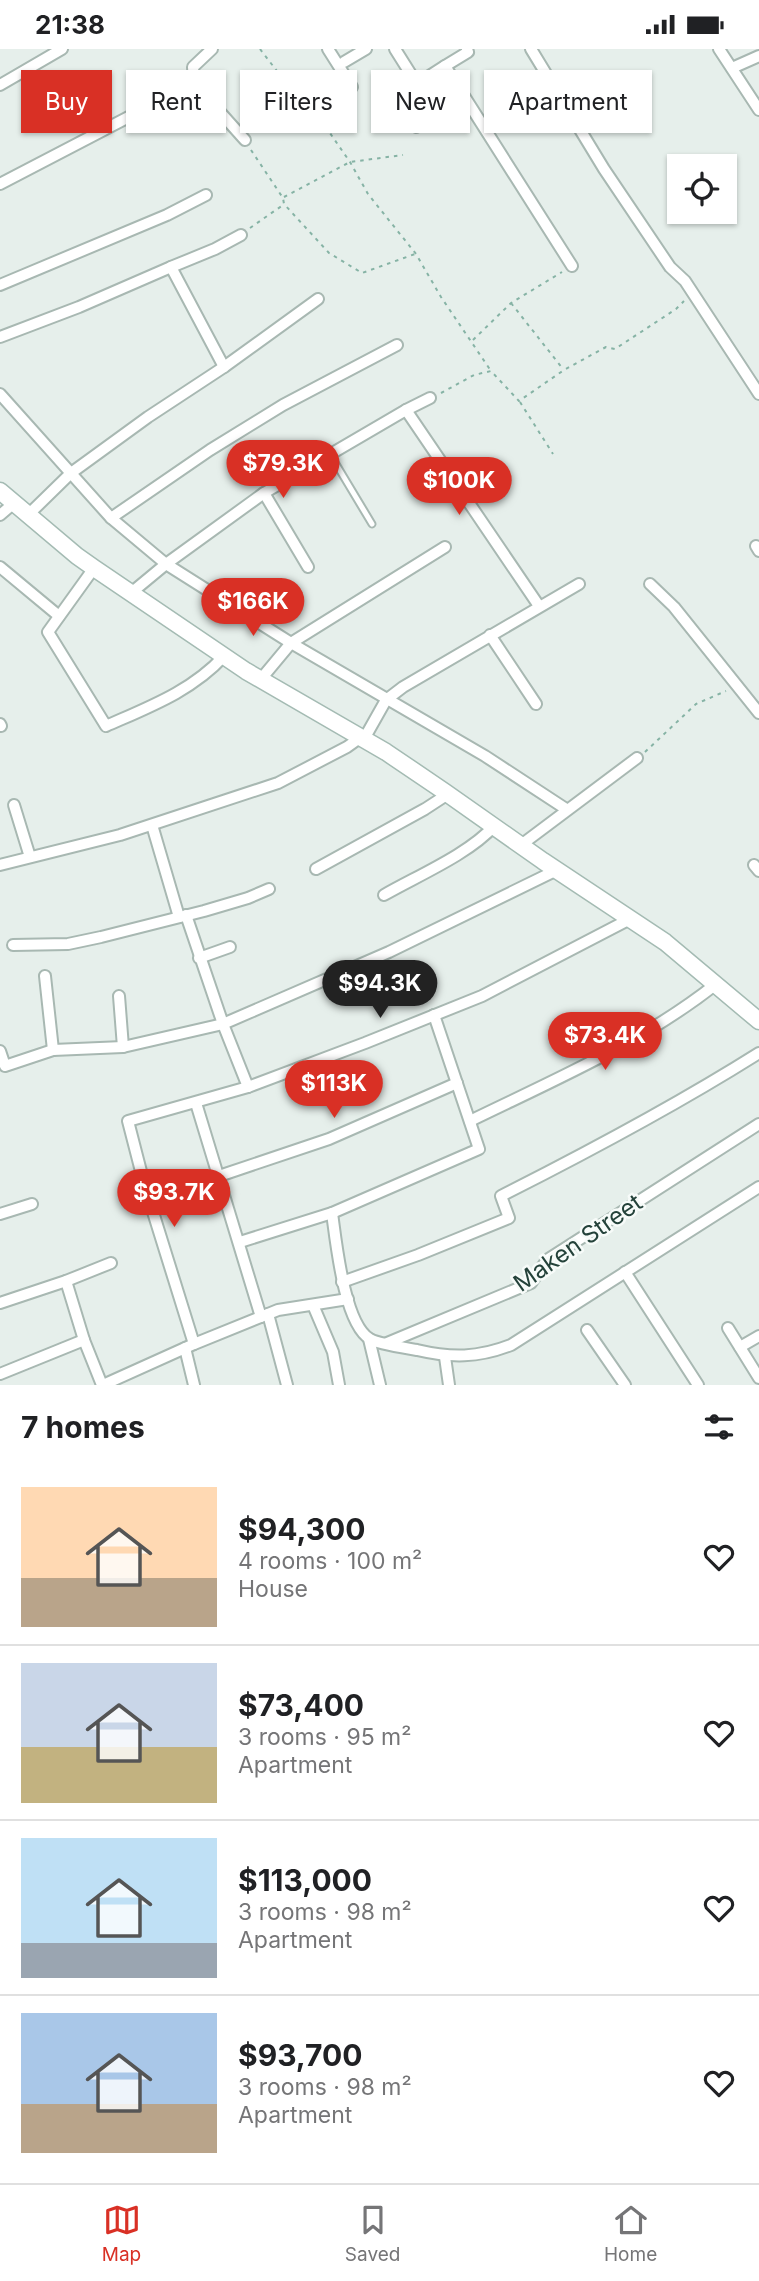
<!DOCTYPE html>
<html lang="en">
<head>
<meta charset="utf-8">
<style>
	:root { --surface:#fff; --page:#f6f6f6; --text:#202124; --muted:#757577; --line:#e0e0e0; --accent:#d93025 }
	body { margin:0; font-family:Inter,sans-serif; background:var(--page); color:var(--text); height:100vh; display:flex; flex-direction:column; font-size:26px; white-space:nowrap }
	* { box-sizing:border-box; margin:0 }
	p { font-size:23px; color:var(--muted) }
	.icon { flex:none; width:38px; height:38px; fill:none; stroke:currentColor; stroke-width:2; stroke-linecap:round; stroke-linejoin:round }
	.map { position:relative; height:1336px; overflow:hidden }
	.side { display:flex; flex-direction:column; background:var(--surface); flex:1 }
	.side>* { flex:none }
	.top-card { position:absolute; left:21px; top:21px; width:718px; height:63px; display:flex; gap:14px }
	.tools { position:absolute; left:667px; top:105px; display:grid; gap:14px }
	.tools a { display:grid; place-items:center; width:70px; height:70px; border-radius:0px; background:var(--surface); box-shadow:0 2px 5px #0004; font-size:35px }
	.price { position:absolute; translate:-50% -60px; padding:0 16px; border-radius:24px; background:var(--accent); color:#fff; font-size:23px; line-height:46px; filter:drop-shadow(0 2px 4px #0008) }
	.price::after { content:''; position:absolute; left:50%; top:42px; width:21px; height:16px; margin-left:-10px; background:inherit; clip-path:polygon(0 0,100% 0,50% 100%) }
	.price.selected { background:#222; color:#fff }
	ul { padding:0; list-style:none }
	li { display:flex; align-items:center; gap:21px; height:175px; padding:0 21px }
	li+li { border-top:2px solid var(--line) }
	li span { display:grid; place-items:center; flex:none; width:196px; height:140px; border-radius:0px; color:#555 }
	li>.icon { margin-inline-start:auto }
	span .icon { width:84px; height:84px; fill:#fffc; stroke-width:1 }
	li b { font-size:30px }
	h2 { display:flex; justify-content:space-between; align-items:center; height:84px; padding:0 21px; font-size:30px }
	.tag { padding:0 24px; border-radius:0px; background:var(--surface); box-shadow:0 2px 5px #0004; font-size:24px; line-height:63px }
	.tag.selected { background:var(--accent); color:#fff }
	.status { display:flex; justify-content:space-between; align-items:center; height:49px; padding:0 35px; background:var(--surface); direction:ltr }
	.status svg { height:19px; fill:currentColor }
	.dock { display:flex; justify-content:space-around; align-items:center; height:98px; border-top:2px solid var(--line); background:var(--surface); font-size:19px; color:var(--muted) }
	.dock a { display:grid; justify-items:center; gap:4px }
	.dock .selected { color:var(--accent) }
	.map>svg:first-child { display:block }
	.lines { fill:none; stroke-linecap:round; stroke-linejoin:round }
	.lane-casing { stroke:#a8b8b2; stroke-width:9 }
	.street-casing { stroke:#a8b8b2; stroke-width:14 }
	.secondary-casing { stroke:#a4bbb3; stroke-width:19 }
	.path { stroke:#86b3a5; stroke-width:2; stroke-dasharray:3.5 5; stroke-linecap:butt }
	.lane { stroke:#fff; stroke-width:5 }
	.street { stroke:#fff; stroke-width:10 }
	.secondary { stroke:#fff; stroke-width:16 }
	.labels { text-anchor:middle; stroke-width:5; stroke-linejoin:round; paint-order:stroke }
	.street-label { font-size:24px; fill:#24423a; stroke:#f7fbf9 }
</style>
</head>
<body>
<div class="status"><b>21:38</b><svg viewBox="0 0 49 12"><path d="M0 12V9h3v3zM5 12V6h3v6zM10 12V3h3v9zM15 12V0h3v12zM26 1h20v11H26zM47 4h2v5h-2z"/></svg></div>
<div class="map">
<svg width="759" height="1336" viewBox="0 0 759 1336">
	<rect width="100%" height="100%" fill="#e6efeb"/>
	<g class="lines">
		<defs>
			<path id="lane" d="M330 405 372 475"/>
			<g id="street">
				<path d="M328 0 352 38"/>
				<path d="M395 0 417 35 445 17"/>
				<path d="M467 0 468 3 445 17 572 217"/>
				<path d="M531 0 604 120 670 218 685 232 759 345"/>
				<path d="M719 0 759 61"/>
				<path d="M344 13 366 0"/>
				<path d="M732 19 759 7"/>
				<path d="M194 34 193 18 212 0"/>
				<path d="M0 36 62 0"/>
				<path d="M416 78 396 47 417 35"/>
				<path d="M0 135 194 34 245 91"/>
				<path d="M171 218 215 200 241 186"/>
				<path d="M0 236 167 166 206 146"/>
				<path d="M0 288 79 258 171 218 224 318"/>
				<path d="M0 345 111 469 166 515 291 594 485 707 566 760"/>
				<path d="M406 361 539 557"/>
				<path d="M264 444 308 518"/>
				<path d="M0 466 14 454"/>
				<path d="M28 466 71 424 148 368 224 318 318 250"/>
				<path d="M111 469 210 401 283 356 397 296"/>
				<path d="M756 497 759 502"/>
				<path d="M0 518 59 567"/>
				<path d="M94 519 48 583 106 677C149 658 192 642 224 607"/>
				<path d="M650 535 674 558 759 664"/>
				<path d="M131 544 166 515 264 444 406 361 430 349"/>
				<path d="M490 586 536 655"/>
				<path d="M261 630 291 594 445 498"/>
				<path d="M0 675 1 677"/>
				<path d="M364 690 386 651 403 638 579 535"/>
				<path d="M14 756 30 808"/>
				<path d="M152 776 179 868"/>
				<path d="M521 796 637 709"/>
				<path d="M0 816 120 786 278 734 347 698 361 688"/>
				<path d="M754 816 759 822"/>
				<path d="M316 820 425 760 448 745"/>
				<path d="M384 846C417 827 469 805 494 777"/>
				<path d="M186 866 223 975 248 1038"/>
				<path d="M13 896 68 895 101 888 204 862 248 849 269 840"/>
				<path d="M199 909 230 898"/>
				<path d="M45 927 53 1001"/>
				<path d="M119 947 123 998"/>
				<path d="M0 1002 5 1017 53 1001 123 998 223 975 389 903 557 821"/>
				<path d="M196 1054 261 1268"/>
				<path d="M470 1072C554 1031 643 993 716 935"/>
				<path d="M219 1127 329 1090 457 1034"/>
				<path d="M332 1164C336 1192 344 1275 370 1290 378 1295 406 1299 417 1301 451 1309 478 1309 511 1296L759 1138"/>
				<path d="M0 1165 32 1155"/>
				<path d="M240 1193 332 1164 479 1100 434 966"/>
				<path d="M625 1223 698 1336"/>
				<path d="M66 1232 84 1291 102 1336"/>
				<path d="M342 1233 418 1206 509 1169 501 1147C590 1102 675 1057 759 1004"/>
				<path d="M0 1254 66 1232 111 1214"/>
				<path d="M313 1256 333 1303 339 1336"/>
				<path d="M268 1265 287 1336"/>
				<path d="M728 1279 759 1329"/>
				<path d="M587 1281 625 1336"/>
				<path d="M369 1290 380 1336"/>
				<path d="M387 1294 531 1234 547 1211 759 1075"/>
				<path d="M194 1295 144 1134 128 1072 248 1038 365 994 482 947 630 870"/>
				<path d="M740 1298 759 1287"/>
				<path d="M185 1299 194 1336"/>
				<path d="M445 1308 449 1336"/>
				<path d="M0 1325 84 1291"/>
				<path d="M103 1336 194 1295 278 1261 348 1250"/>
			</g>
			<path id="secondary" d="M0 442 77 507 94 519 246 622 386 703 445 743 543 812 665 893 759 972"/>
		</defs>
		<!-- lane casing -->
		<use href="#lane" class="lane-casing"/>
		<!-- street casing -->
		<use href="#street" class="street-casing"/>
		<!-- secondary casing -->
		<use href="#secondary" class="secondary-casing"/>
		<!-- path -->
		<g class="path">
			<path d="M260 0 293 43 316 64 350 113 368 145 416 205 441 248 491 322"/>
			<path d="M316 64 343 45"/>
			<path d="M251 101 283 149 284 155 329 204 362 224 415 205"/>
			<path d="M284 148 350 113 403 106"/>
			<path d="M250 179 283 156"/>
			<path d="M511 254 563 320"/>
			<path d="M473 291 511 254 562 223"/>
			<path d="M441 344 474 326 491 322 519 352 564 321 606 298 615 300 676 260 684 252"/>
			<path d="M520 353 553 405"/>
			<path d="M645 703 696 655 726 642"/>
		</g>
		<!-- lane -->
		<use href="#lane" class="lane"/>
		<!-- street -->
		<use href="#street" class="street"/>
		<!-- secondary -->
		<use href="#secondary" class="secondary"/>
	</g>
	<g class="labels">
		<!-- street labels -->
		<g class="street-label">
			<text transform="translate(578 1194) rotate(-35)" y="8">Maken Street</text>
		</g>
	</g>
</svg>
<div class="tools">
<a><svg class="icon" aria-label="locate" viewBox="0 0 24 24"><circle cx="12" cy="12" r="6"/><path d="M12 2v4M12 18v4M2 12h4M18 12h4"/></svg></a>
</div>
<b class="price" style="left:283px;top:451px">$79.3K</b>
<b class="price" style="left:459px;top:468px">$100K</b>
<b class="price" style="left:253px;top:589px">$166K</b>
<b class="price selected" style="left:380px;top:971px">$94.3K</b>
<b class="price" style="left:605px;top:1023px">$73.4K</b>
<b class="price" style="left:334px;top:1071px">$113K</b>
<b class="price" style="left:174px;top:1180px">$93.7K</b>
<div class="top-card">
<a class="tag selected">Buy</a>
<a class="tag">Rent</a>
<a class="tag">Filters</a>
<a class="tag">New</a>
<a class="tag">Apartment</a>
</div>
</div>
<section class="side">
<h2>7 homes<svg class="icon" aria-label="filters" viewBox="0 0 24 24"><path d="M4 7h16M4 17h16"/><circle cx="9" cy="7" r="2"/><circle cx="15" cy="17" r="2"/></svg></h2>
<ul>
<li><span style="background:linear-gradient(#ffd9b3 65%,#b9a48a 0)"><svg class="icon" aria-label="home" viewBox="0 0 24 24"><path d="M3 11l9-7 9 7M6 9v11h12V9"/></svg></span><div><b>$94,300</b><p>4 rooms · 100 m²</p><p>House</p></div><svg class="icon" aria-label="heart" viewBox="0 0 24 24"><path d="M12 20l-8-8c-3-5 5-10 8-4 3-6 11-1 8 4z"/></svg></li>
<li><span style="background:linear-gradient(#c9d6e8 60%,#c2b280 0)"><svg class="icon" aria-label="home" viewBox="0 0 24 24"><path d="M3 11l9-7 9 7M6 9v11h12V9"/></svg></span><div><b>$73,400</b><p>3 rooms · 95 m²</p><p>Apartment</p></div><svg class="icon" aria-label="heart" viewBox="0 0 24 24"><path d="M12 20l-8-8c-3-5 5-10 8-4 3-6 11-1 8 4z"/></svg></li>
<li><span style="background:linear-gradient(#bfe0f5 75%,#9aa5b1 0)"><svg class="icon" aria-label="home" viewBox="0 0 24 24"><path d="M3 11l9-7 9 7M6 9v11h12V9"/></svg></span><div><b>$113,000</b><p>3 rooms · 98 m²</p><p>Apartment</p></div><svg class="icon" aria-label="heart" viewBox="0 0 24 24"><path d="M12 20l-8-8c-3-5 5-10 8-4 3-6 11-1 8 4z"/></svg></li>
<li><span style="background:linear-gradient(#a9c7e8 65%,#b9a48a 0)"><svg class="icon" aria-label="home" viewBox="0 0 24 24"><path d="M3 11l9-7 9 7M6 9v11h12V9"/></svg></span><div><b>$93,700</b><p>3 rooms · 98 m²</p><p>Apartment</p></div><svg class="icon" aria-label="heart" viewBox="0 0 24 24"><path d="M12 20l-8-8c-3-5 5-10 8-4 3-6 11-1 8 4z"/></svg></li>
</ul>
</section>
<nav class="dock">
<a class="selected"><svg class="icon" aria-label="map" viewBox="0 0 24 24"><path d="M3 6l6-2 6 2 6-2v14l-6 2-6-2-6 2zM9 4v14M15 6v14"/></svg>Map</a>
<a><svg class="icon" aria-label="saved" viewBox="0 0 24 24"><path d="M7 4h10v16l-5-4-5 4z"/></svg>Saved</a>
<a><svg class="icon" aria-label="home" viewBox="0 0 24 24"><path d="M3 11l9-7 9 7M6 9v11h12V9"/></svg>Home</a>
</nav>
</body>
</html>
